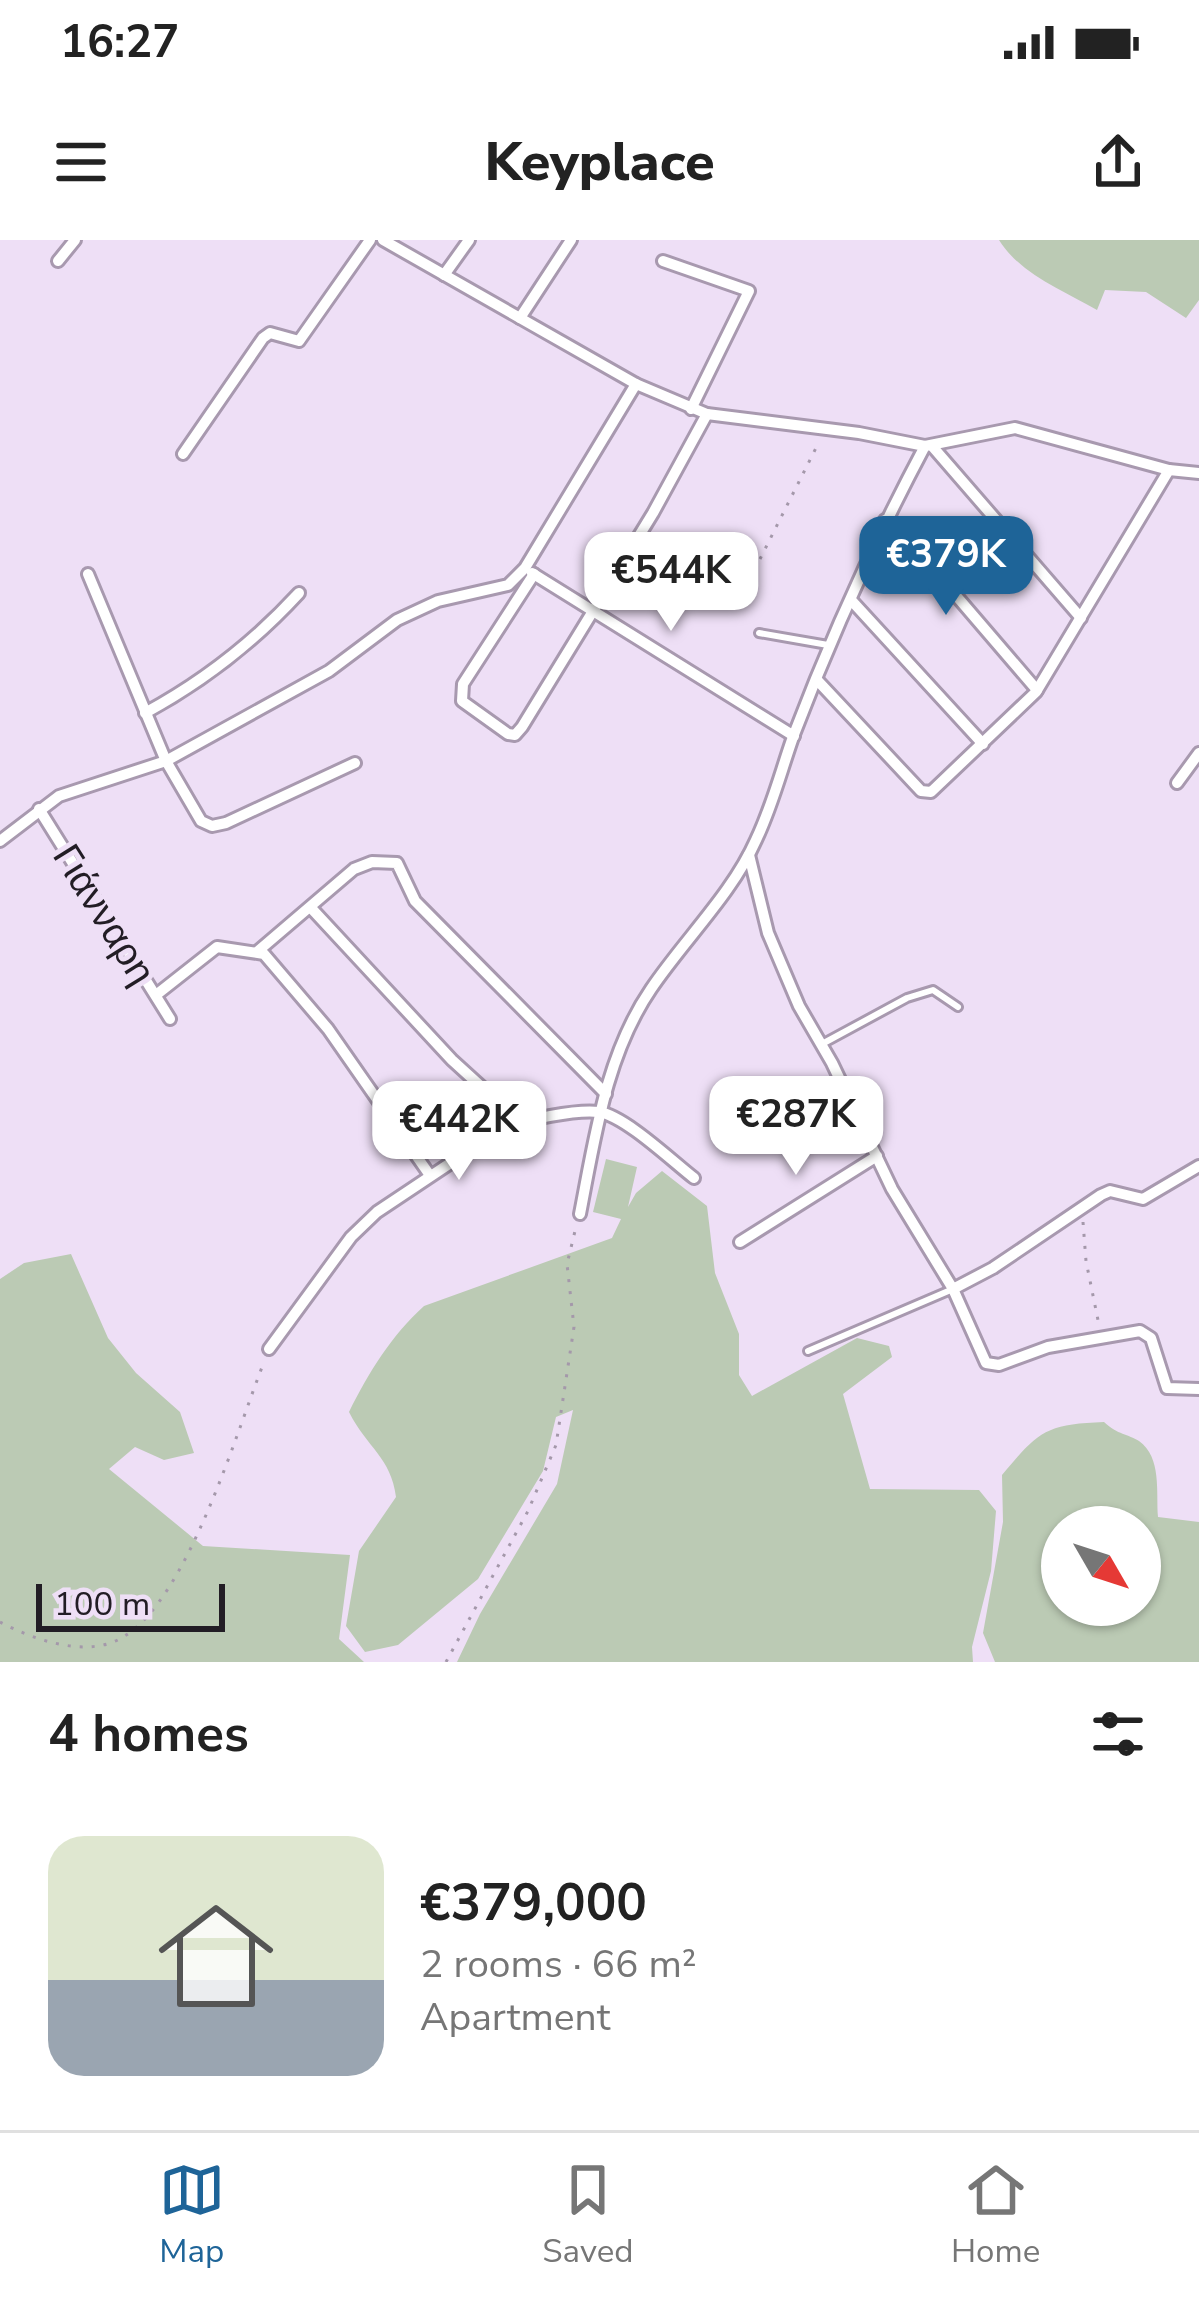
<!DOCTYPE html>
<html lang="en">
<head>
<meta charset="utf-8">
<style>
	:root { --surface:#fff; --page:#f6f6f6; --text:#222; --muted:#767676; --line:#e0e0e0; --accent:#1e6498 }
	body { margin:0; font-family:"Nunito Sans",sans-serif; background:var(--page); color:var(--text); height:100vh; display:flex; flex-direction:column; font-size:45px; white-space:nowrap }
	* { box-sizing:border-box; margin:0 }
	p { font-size:39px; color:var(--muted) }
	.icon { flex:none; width:66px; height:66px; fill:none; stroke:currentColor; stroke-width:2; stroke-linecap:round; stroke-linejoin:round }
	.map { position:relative; height:1422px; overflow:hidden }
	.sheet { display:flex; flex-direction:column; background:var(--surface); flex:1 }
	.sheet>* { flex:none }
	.needle { width:78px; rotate:129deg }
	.controls { position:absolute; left:1041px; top:1266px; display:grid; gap:24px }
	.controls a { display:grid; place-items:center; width:120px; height:120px; border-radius:50%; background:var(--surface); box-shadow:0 3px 9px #0004; font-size:60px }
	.scale { position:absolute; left:36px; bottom:30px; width:189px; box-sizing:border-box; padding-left:12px; border:6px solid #221d25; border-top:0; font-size:33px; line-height:42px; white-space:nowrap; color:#221d25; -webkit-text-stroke:9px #eedff6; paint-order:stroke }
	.price { position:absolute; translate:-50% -102px; padding:0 27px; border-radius:24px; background:#fff; color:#222; font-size:39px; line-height:78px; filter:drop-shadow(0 3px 6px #0008) }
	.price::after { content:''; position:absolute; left:50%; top:72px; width:36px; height:27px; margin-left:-18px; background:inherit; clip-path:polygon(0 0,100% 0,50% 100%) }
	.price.active { background:var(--accent); color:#fff }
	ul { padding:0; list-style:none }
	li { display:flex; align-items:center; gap:36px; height:300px; padding:0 48px }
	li+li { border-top:3px solid var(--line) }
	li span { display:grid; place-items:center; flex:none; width:336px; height:240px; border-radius:36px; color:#555 }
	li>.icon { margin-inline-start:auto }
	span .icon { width:144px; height:144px; fill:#fffc; stroke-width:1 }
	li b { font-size:51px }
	h2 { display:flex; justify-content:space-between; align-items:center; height:144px; padding:0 48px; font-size:51px }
	.status { display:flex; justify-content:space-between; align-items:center; height:84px; padding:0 60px; background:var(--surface); direction:ltr }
	.status svg { height:33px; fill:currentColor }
	header { display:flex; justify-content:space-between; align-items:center; height:156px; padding:0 48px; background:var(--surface); font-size:54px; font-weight:800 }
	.tab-bar { display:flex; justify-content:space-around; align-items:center; height:168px; border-top:3px solid var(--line); background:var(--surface); font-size:33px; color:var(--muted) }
	.tab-bar a { display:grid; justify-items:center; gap:6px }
	.tab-bar .active { color:var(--accent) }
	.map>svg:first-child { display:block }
	.green { fill:#bbcab4; fill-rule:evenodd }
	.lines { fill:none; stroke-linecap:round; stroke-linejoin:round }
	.service-casing { stroke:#a899af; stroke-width:12 }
	.minor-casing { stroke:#a899af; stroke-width:16 }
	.path { stroke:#a498aa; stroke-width:3; stroke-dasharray:3 9; stroke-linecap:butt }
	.service { stroke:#fff; stroke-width:6 }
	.minor { stroke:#fff; stroke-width:10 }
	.labels { text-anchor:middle; stroke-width:10; stroke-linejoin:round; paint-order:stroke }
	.street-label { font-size:39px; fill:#221d25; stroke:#eedff6 }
</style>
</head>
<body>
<div class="status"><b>16:27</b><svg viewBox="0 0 49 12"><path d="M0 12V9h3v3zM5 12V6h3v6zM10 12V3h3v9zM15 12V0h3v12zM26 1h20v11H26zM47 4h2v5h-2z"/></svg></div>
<header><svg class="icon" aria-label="menu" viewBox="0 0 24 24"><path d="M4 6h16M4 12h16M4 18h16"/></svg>Keyplace<svg class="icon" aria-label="share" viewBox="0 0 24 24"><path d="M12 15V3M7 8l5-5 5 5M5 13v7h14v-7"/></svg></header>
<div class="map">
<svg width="1199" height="1422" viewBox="0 0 1199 1422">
	<rect width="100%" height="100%" fill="#eedff6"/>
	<!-- green -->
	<g class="green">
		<path d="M999 0H1199V60L1186 78 1146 52 1105 50 1097 70C1064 51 1020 34 999 0Z"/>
		<path d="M606 919 637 927 628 967 636 953 662 931 707 966 715 1033 739 1094V1135L752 1156 857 1098 889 1106 892 1117 843 1154 870 1249 979 1250 996 1271 991 1331 972 1407 973 1422H457L480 1374 557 1244 573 1170 556 1177 543 1231 478 1339 398 1405 365 1412 346 1386 359 1311 396 1257C391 1217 367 1208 349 1172 369 1132 391 1096 424 1066L612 998 621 979 593 972Z"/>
		<path d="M71 1014 108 1098 136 1133 180 1172 194 1213 164 1220 135 1207 109 1229 203 1306 350 1315 339 1399 364 1422H0V1039L24 1023Z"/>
		<path d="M1104 1182C1118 1195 1128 1194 1139 1201 1162 1217 1156 1253 1158 1277L1199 1282V1422H995L983 1393 1003 1282 1002 1235C1038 1192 1045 1184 1104 1182ZM1062 1287H1140V1365H1062Z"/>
	</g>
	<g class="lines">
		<defs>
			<g id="service">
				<path d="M759 393 828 405"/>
				<path d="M822 804 907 758 933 750 958 767"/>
				<path d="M808 1111 953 1049"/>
			</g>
			<g id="minor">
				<path d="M383 0 636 144 707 174 859 193 925 206 1015 188 1169 230 1199 233"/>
				<path d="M58 21 75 0"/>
				<path d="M663 21 749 51 691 169"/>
				<path d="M444 35 469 0"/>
				<path d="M520 78 571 0"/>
				<path d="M932 206 1081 378"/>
				<path d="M183 214 263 98 270 93 299 101 370 0"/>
				<path d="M885 280 935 331 1037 450"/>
				<path d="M532 333 794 496"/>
				<path d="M88 334 166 521 201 581 212 586 226 583 355 523"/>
				<path d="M534 334 463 444 462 461 508 494 515 495 522 487 653 273 707 174"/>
				<path d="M851 360 983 504"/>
				<path d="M817 440 921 551 931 552 1036 452 1169 230"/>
				<path d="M145 473C204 441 254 402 299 353"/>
				<path d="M1177 543 1199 513"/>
				<path d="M39 569 170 779"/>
				<path d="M0 601 59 556 166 521 329 431 397 380 438 361 508 345 525 328 636 144"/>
				<path d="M749 615 768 693 799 766 832 823 892 949 953 1049 986 1123 999 1125 1048 1107 1140 1091 1151 1098 1167 1148 1199 1149"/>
				<path d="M312 669 452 820 520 882"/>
				<path d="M258 711 354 629 372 622 397 623 415 661 606 854"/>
				<path d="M156 755 217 707 264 714 328 789 429 934"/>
				<path d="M580 974C595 897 606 815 651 749 684 700 732 654 756 600 772 567 781 531 793 497 831 397 875 300 925 206"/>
				<path d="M740 1002 877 916"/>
				<path d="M953 1049 993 1028 1101 955 1110 951 1143 959 1199 926"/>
				<path d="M269 1109 351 997 377 972 503 888C525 880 576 869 599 872 625 876 672 921 694 938"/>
			</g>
		</defs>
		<!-- service casing -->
		<use href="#service" class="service-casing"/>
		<!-- minor casing -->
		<use href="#minor" class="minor-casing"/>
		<!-- path -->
		<g class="path">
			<path d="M760 319 819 202"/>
			<path d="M1083 982 1086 1021 1099 1085"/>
			<path d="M0 1382C34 1400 88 1419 123 1397 188 1359 236 1193 264 1122"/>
			<path d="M446 1422 528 1271 556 1205 574 1087 567 1024 576 987"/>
		</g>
		<!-- service -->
		<use href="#service" class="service"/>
		<!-- minor -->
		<use href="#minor" class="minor"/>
	</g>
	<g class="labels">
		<!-- street labels -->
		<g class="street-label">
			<text transform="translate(105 674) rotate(58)" y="14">Γιάνναρη</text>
		</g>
	</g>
</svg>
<div class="controls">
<a><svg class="needle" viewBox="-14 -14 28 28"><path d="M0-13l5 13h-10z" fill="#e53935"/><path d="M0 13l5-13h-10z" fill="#767676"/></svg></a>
</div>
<div class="scale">100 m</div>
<b class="price active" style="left:946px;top:378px">€379K</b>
<b class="price" style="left:671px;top:394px">€544K</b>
<b class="price" style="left:796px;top:938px">€287K</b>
<b class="price" style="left:459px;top:943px">€442K</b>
</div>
<section class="sheet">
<h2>4 homes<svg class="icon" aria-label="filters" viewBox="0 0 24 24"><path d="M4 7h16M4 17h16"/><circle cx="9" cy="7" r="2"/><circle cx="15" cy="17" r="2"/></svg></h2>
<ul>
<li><span style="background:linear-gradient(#dfe7d0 60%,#9aa5b1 0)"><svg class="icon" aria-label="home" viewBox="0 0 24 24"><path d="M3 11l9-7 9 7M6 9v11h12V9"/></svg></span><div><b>€379,000</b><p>2 rooms · 66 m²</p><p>Apartment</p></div></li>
</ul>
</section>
<nav class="tab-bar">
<a class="active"><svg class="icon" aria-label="map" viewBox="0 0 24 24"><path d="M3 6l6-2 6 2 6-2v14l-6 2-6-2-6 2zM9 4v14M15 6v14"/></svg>Map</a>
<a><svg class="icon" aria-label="saved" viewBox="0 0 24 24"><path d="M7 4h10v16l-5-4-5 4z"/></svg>Saved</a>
<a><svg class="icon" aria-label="home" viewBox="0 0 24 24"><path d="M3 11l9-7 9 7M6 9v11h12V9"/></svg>Home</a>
</nav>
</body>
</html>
